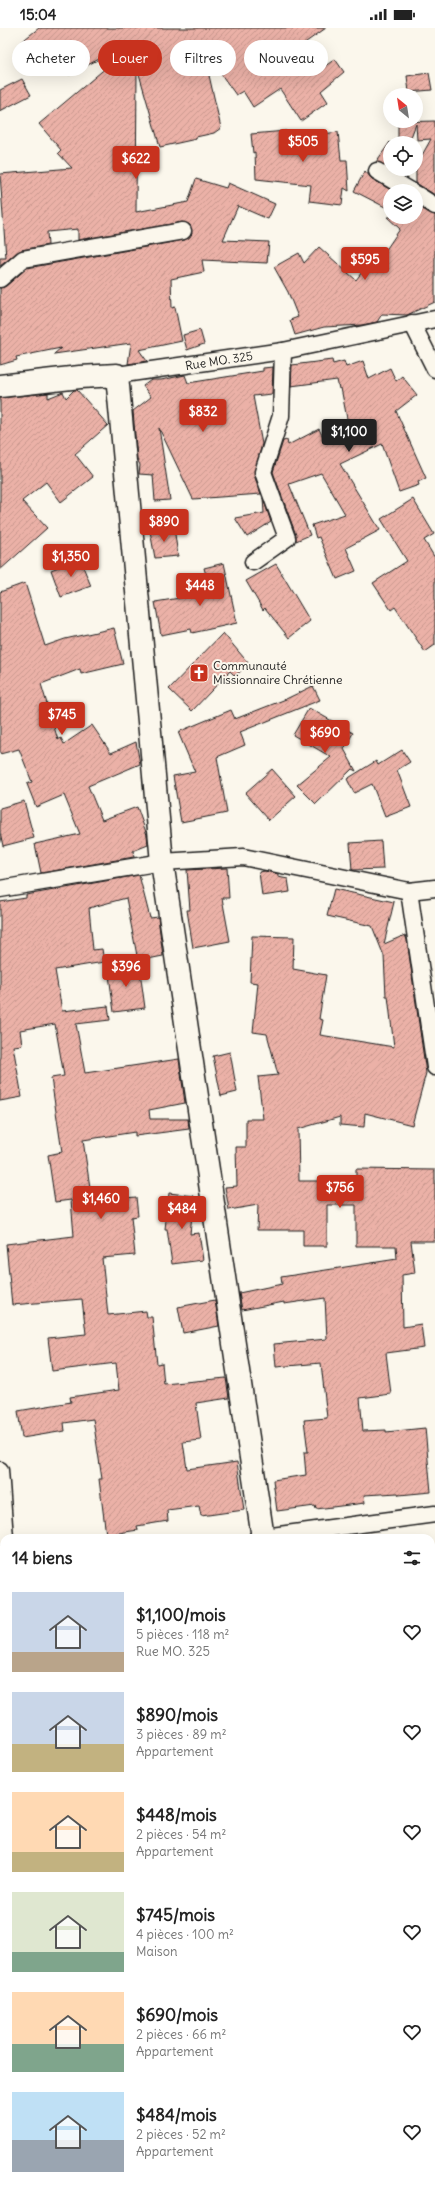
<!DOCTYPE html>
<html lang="fr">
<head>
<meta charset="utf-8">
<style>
	:root { --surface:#fff; --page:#f2f2f2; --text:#222; --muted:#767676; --accent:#c8321e }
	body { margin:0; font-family:Delius,sans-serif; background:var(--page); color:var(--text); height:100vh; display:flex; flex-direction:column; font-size:15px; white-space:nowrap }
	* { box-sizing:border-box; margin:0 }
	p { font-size:13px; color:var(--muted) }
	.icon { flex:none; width:22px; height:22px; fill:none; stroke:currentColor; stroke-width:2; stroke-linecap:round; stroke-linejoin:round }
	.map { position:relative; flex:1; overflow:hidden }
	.sheet { position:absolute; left:0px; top:1506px; width:435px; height:656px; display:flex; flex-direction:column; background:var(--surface); border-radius:12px 12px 0 0; box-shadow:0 4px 16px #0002 }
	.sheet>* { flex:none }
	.hud { position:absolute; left:12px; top:12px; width:411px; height:36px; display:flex; gap:8px }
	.needle { width:26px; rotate:330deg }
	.buttons { position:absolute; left:383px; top:60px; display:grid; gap:8px }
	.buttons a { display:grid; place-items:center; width:40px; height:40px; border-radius:50%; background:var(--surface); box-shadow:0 4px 16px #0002; font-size:20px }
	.price { position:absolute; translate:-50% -34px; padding:0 9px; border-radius:4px; background:var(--accent); color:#fff; font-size:13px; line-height:26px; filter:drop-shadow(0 1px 2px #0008) }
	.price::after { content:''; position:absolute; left:50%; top:24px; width:12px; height:9px; margin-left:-6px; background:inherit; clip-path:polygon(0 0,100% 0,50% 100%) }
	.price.current { background:#222; color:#fff }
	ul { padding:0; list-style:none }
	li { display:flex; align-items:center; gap:12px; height:100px; padding:0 12px }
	li span { display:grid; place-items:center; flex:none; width:112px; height:80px; border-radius:0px; color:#555 }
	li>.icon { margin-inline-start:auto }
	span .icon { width:48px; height:48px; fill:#fffc; stroke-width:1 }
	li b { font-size:17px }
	h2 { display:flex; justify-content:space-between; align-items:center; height:48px; padding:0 12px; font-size:17px }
	.chip { padding:0 14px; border-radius:18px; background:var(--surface); box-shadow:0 4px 16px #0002; font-size:14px; line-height:36px }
	.chip.current { background:var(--accent); color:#fff }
	.status { display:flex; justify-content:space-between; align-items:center; height:28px; padding:0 20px; background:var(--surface); direction:ltr }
	.status svg { height:11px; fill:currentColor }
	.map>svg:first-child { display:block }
	.building { fill:url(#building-hatch); stroke:#1c1c1c }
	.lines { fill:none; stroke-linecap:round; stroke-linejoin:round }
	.street-casing { stroke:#1c1c1c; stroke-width:19 }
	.secondary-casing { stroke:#1c1c1c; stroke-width:25 }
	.street { stroke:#fbf7ec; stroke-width:16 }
	.secondary { stroke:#fbf7ec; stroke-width:22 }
	.labels { text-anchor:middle; stroke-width:4; stroke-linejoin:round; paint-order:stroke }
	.street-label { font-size:12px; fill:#1c1c1c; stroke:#fbf7ec }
	.poi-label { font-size:12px; fill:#1c1c1c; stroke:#fbf7ec; text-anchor:start }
</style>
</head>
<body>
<div class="status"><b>15:04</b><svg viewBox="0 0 49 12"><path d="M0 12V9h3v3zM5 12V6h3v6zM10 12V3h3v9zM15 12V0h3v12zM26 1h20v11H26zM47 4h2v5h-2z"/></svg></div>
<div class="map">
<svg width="435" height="2162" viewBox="0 0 435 2162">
	<defs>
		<pattern id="building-hatch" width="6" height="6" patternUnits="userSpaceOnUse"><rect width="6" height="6" fill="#ebb1a7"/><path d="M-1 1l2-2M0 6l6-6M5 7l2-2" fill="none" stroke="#c9988f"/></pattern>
	</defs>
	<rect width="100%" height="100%" fill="#fbf7ec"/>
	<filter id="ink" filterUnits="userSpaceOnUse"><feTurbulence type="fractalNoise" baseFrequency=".025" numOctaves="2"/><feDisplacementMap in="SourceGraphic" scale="8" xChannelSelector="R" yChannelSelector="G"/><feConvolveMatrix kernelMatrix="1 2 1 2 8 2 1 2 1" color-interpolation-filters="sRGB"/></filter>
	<g filter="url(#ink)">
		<!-- building -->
		<g class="building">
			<path d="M39 0H326L299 19 317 44 335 31 344 44 321 63 328 74 301 93 280 61 253 79 243 63 236 67 203 21 221 100 214 105 196 109V111L160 119 137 39 136 184 188 174 196 151 226 160 228 155 275 176 268 191 238 178 223 212 269 214 267 235 202 232 204 244 171 251 172 280 175 279 182 313 139 322 147 333 128 336 131 315 54 326 61 320 16 329 17 332 0 337V260L6 258 27 240 185 212 192 206 190 197 182 194 78 212V201L47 204 48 217 21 222 0 238V230H6L0 146 72 140 58 125 61 122 39 96 120 28 116 22 69 47 57 33 43 43 21 14Z"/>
			<path d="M429 45 432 62 409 64 407 48Z"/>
			<path d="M22 51 31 67 0 83V62Z"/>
			<path d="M435 93V167L416 155V138L431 111 417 112 416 96 411 109 398 110V94Z"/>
			<path d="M286 103 281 106 323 103V106L338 104 341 132H347L349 163 344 160 342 177 309 173 311 157 256 151 255 124 253 125 251 106Z"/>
			<path d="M390 114V140L376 134Z"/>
			<path d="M365 143 372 151 391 162 385 179 354 163Z"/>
			<path d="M416 177 435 187V274L407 287 382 286 377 294 362 297 324 299 295 307 290 292 298 289 288 264 274 239 299 225 304 235 319 219 356 252 374 228 379 232 400 201 387 189H416Z"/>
			<path d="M200 302 204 316 187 322 183 307Z"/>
			<path d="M332 332 333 336 344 333 346 339 363 333 369 351 390 340 396 353 402 348 417 367 396 383 426 450 418 454 419 457 399 464 382 416 340 436 380 502 346 520 356 543 337 551 319 509 316 510 312 497 345 486 321 445 289 456 310 507 296 513V507L273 444 283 413 287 412 288 417 319 401 325 413 349 401 341 360 339 361 337 352 291 358 292 337Z"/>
			<path d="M273 339 272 366 253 368 262 416 254 447 261 466 193 471 159 400 170 472 155 473 153 447 139 446 140 437 137 431 133 383 151 369 143 358 151 352H161L185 347 188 355 263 343V340Z"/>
			<path d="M74 362H77L108 397 75 426 93 449 61 474 46 454 22 473 47 500 0 542V370L48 365V370L63 364 66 370Z"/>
			<path d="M263 470 271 494 247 509 235 490 264 485Z"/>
			<path d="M413 471 434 506 424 512 435 530V617L425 624 395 579 391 582 373 555 407 533 381 491Z"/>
			<path d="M174 499 178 528 155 530 150 503Z"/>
			<path d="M76 532 84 541 91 558 61 569 51 542Z"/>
			<path d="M224 535 237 595 192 605 191 601 161 607 155 574 211 565 204 540Z"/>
			<path d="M276 536 310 593 289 610 265 580 263 582 246 553Z"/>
			<path d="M25 555 45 618 65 611 114 600 123 636 81 646 80 641 41 656 58 712 61 710 64 716 92 697 111 725 136 714 140 736 88 758 102 792 137 779 147 807 148 817 133 823 134 829 41 845 35 816 80 806 64 767 36 779 27 756 32 754 19 721 0 726V564Z"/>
			<path d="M223 605 249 636 235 648 230 643 192 683 169 661Z"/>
			<path d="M313 658 320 672 240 704 245 717 217 729 227 785 181 794 173 748 195 744 178 704 231 682 235 691 286 671Z"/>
			<path d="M309 680 353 705 344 721 356 743 352 741 316 776 297 757 331 729 293 707Z"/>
			<path d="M402 722 410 734 397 742 411 779 385 789 372 756 354 765 347 751 376 733 378 737Z"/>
			<path d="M272 741 296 768 269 792 245 765Z"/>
			<path d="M24 773 34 810 3 818 0 804V780Z"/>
			<path d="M381 813 383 841 352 842 350 815Z"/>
			<path d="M227 840 229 870H222L230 913 193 920 187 882H190L187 842Z"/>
			<path d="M265 843 278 846V849L288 851 290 864 262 868 259 844Z"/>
			<path d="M139 847 150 890 158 889 163 928 138 933 126 870 89 880 93 922 102 921 104 934 55 942 62 983 108 978 110 992 76 996 85 1045 179 1031 185 1075 149 1082 150 1091H188L189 1101 135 1108V1104L83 1112 92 1173 136 1169 138 1188 131 1189 135 1227 102 1230 108 1287 146 1283 147 1289H152L157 1336 162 1335 164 1356 226 1350 229 1370 196 1375 201 1412 183 1414 187 1441 237 1434 244 1482 201 1488 199 1478 167 1482 168 1493 137 1498 138 1502 106 1507 99 1451H102L93 1391 64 1395 65 1403 22 1410 18 1383 71 1374 70 1369 119 1362 116 1335 52 1343 48 1310 86 1306 82 1271 12 1277 6 1216 74 1208 71 1172 55 1174 48 1127 62 1124 51 1050 64 1048 55 996 20 1002 22 1017 13 1018 22 1069 0 1073V874L26 870V867Z"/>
			<path d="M334 861 394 874 384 916 405 907 407 912 426 1045 412 1097 365 1085 364 1099 340 1097V1089L298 1101 299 1153H356V1141L435 1142V1213H411L415 1245 402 1247 403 1299 421 1296 424 1320 386 1325 391 1366 360 1370 363 1403 386 1402V1404L425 1400 431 1464 399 1467 398 1465 364 1467 365 1475 316 1481 315 1478 277 1483 273 1452 306 1447 304 1424H308L304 1392 327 1390 321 1335 276 1339 274 1316 327 1311 325 1270 284 1276V1274L242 1282 239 1265 282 1256 281 1249 397 1231 396 1218H356V1177H327V1218H303V1202H257L258 1177 229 1182 225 1159 237 1158 236 1119H246V1091H263L258 1049 278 1047 267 1006 253 1004 258 955 250 954 252 908 294 909 293 941 326 947 319 991 323 992 320 1007 394 1019 388 968H386L384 928 372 898 327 888Z"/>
			<path d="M139 936 145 980 114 984 108 940Z"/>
			<path d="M230 1024 237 1064 221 1068 213 1028Z"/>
			<path d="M169 1165 194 1168 190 1206 199 1205 203 1232 172 1236 167 1201H165Z"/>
			<path d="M215 1272 219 1298 183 1305 178 1279Z"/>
		</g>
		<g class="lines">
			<defs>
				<g id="street">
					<path d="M377 143 411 163"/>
					<path d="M416 166 435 178"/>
					<path d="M0 251 23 231 183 203"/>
					<path d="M412 295 435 341"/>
					<path d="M117 347 283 323 435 291"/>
					<path d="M253 534 287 510 263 444 281 388 283 323"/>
					<path d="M0 861 162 834 243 829 409 863 435 860"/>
					<path d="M409 863 435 1039"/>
					<path d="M0 1442 5 1510"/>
					<path d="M257 1510 435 1486"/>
					<path d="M0 1546H4"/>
					<path d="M181 2158 182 2162"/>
				</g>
				<g id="secondary">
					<path d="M0 358 80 349 117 347 162 834 263 1510"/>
					<path d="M347 2158 348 2162"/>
				</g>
			</defs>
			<!-- street casing -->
			<use href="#street" class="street-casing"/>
			<!-- secondary casing -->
			<use href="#secondary" class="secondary-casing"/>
			<!-- street -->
			<use href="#street" class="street"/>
			<!-- secondary -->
			<use href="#secondary" class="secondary"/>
		</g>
	</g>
	<!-- icons -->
	<defs>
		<symbol id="church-square" viewBox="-11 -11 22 22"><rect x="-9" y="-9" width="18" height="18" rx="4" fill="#c8321e" stroke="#fbf7ec"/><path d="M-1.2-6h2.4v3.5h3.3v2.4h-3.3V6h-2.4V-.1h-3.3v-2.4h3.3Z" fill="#fff"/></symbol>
	</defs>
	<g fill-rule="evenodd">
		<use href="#church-square" x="188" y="634" width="22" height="22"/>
	</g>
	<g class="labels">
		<!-- street labels -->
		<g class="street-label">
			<text transform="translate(219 333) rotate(-9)" y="4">Rue MO. 325</text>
		</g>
		<!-- poi labels -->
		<g class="poi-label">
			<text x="213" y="642">Communauté<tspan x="213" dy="14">Missionnaire Chrétienne</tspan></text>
		</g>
	</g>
</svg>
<div class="buttons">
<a><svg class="needle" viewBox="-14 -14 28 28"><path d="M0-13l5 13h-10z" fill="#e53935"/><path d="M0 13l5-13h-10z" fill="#767676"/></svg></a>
<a><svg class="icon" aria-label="locate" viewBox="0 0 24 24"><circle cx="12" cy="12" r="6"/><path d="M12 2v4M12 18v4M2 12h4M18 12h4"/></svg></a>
<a><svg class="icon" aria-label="layers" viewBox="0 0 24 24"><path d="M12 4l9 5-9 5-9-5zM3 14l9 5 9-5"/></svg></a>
</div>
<b class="price" style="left:303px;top:135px">$505</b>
<b class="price" style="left:136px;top:152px">$622</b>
<b class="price" style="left:365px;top:253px">$595</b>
<b class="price" style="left:203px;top:405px">$832</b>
<b class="price current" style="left:349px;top:425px">$1,100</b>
<b class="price" style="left:164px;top:515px">$890</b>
<b class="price" style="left:71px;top:550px">$1,350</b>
<b class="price" style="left:200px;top:579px">$448</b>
<b class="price" style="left:62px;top:708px">$745</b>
<b class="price" style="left:325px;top:726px">$690</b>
<b class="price" style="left:126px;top:960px">$396</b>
<b class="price" style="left:340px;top:1181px">$756</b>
<b class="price" style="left:101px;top:1192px">$1,460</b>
<b class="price" style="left:182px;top:1202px">$484</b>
<div class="hud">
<a class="chip">Acheter</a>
<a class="chip current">Louer</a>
<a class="chip">Filtres</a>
<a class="chip">Nouveau</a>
</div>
<section class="sheet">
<h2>14 biens<svg class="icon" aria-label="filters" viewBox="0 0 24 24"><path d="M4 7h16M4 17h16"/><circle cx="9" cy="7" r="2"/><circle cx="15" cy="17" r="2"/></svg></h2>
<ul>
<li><span style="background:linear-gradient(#c9d6e8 75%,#b9a48a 0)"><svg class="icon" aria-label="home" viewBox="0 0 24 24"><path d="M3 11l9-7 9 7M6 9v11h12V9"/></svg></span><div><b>$1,100/mois</b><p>5 pièces · 118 m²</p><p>Rue MO. 325</p></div><svg class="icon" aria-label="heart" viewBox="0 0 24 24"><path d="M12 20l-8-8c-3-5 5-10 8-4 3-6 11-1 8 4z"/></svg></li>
<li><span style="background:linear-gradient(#c9d6e8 65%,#c2b280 0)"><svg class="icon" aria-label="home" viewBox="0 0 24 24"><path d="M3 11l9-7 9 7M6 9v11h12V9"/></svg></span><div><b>$890/mois</b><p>3 pièces · 89 m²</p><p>Appartement</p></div><svg class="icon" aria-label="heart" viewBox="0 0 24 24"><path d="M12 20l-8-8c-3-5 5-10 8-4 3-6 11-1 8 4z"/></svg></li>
<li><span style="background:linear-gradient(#ffd9b3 75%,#c2b280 0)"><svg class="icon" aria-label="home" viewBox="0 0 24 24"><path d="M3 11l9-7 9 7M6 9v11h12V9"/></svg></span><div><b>$448/mois</b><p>2 pièces · 54 m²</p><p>Appartement</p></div><svg class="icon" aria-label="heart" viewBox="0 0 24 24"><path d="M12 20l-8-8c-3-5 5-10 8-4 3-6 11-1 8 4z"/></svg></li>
<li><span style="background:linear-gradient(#dfe7d0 75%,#7fa58c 0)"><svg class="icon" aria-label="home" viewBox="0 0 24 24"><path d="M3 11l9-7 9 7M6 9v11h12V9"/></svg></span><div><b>$745/mois</b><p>4 pièces · 100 m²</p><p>Maison</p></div><svg class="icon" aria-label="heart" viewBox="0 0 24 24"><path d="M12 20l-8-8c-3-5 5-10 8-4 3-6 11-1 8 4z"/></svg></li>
<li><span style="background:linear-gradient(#ffd9b3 65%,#7fa58c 0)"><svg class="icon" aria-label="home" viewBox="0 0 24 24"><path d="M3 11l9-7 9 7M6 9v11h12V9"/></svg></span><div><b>$690/mois</b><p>2 pièces · 66 m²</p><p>Appartement</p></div><svg class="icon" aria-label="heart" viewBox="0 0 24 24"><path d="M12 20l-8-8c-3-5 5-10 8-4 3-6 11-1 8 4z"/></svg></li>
<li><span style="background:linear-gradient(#bfe0f5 60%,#9aa5b1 0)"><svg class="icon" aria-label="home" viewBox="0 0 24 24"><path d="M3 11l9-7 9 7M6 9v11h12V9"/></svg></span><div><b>$484/mois</b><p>2 pièces · 52 m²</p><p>Appartement</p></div><svg class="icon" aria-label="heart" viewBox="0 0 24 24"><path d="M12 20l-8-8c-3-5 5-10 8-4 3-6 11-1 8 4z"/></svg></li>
</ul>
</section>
</div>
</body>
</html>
